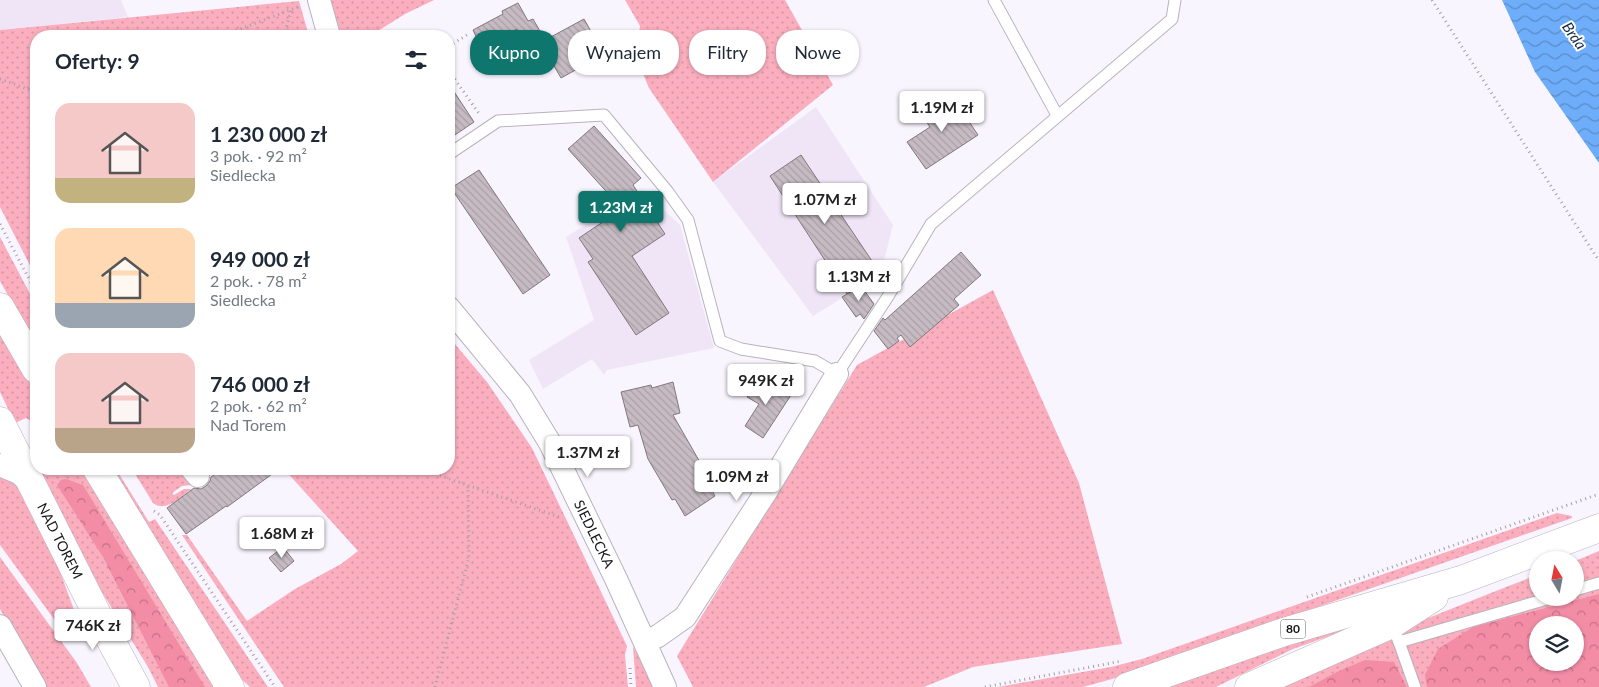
<!DOCTYPE html>
<html lang="pl">
<head>
<meta charset="utf-8">
<style>
	:root { --surface:#fff; --page:#f6f6f7; --text:#1f2937; --muted:#747a83; --accent:#0f766e }
	body { margin:0; font-family:Lato,sans-serif; background:var(--page); color:var(--text); height:100vh; display:flex; flex-direction:column; font-size:19px; white-space:nowrap }
	* { box-sizing:border-box; margin:0 }
	p { font-size:16px; color:var(--muted) }
	.icon { flex:none; width:28px; height:28px; fill:none; stroke:currentColor; stroke-width:2; stroke-linecap:round; stroke-linejoin:round }
	.map { position:relative; flex:1; overflow:hidden }
	.drawer { position:absolute; left:30px; top:30px; width:425px; height:445px; display:flex; flex-direction:column; background:var(--surface); border-radius:20px; box-shadow:0 1px 4px #0004 }
	.drawer>* { flex:none }
	.banner { position:absolute; left:470px; top:30px; width:475px; height:45px; display:flex; gap:10px }
	.needle { width:32px; rotate:350deg }
	.fabs { position:absolute; left:1529px; top:551px; display:grid; gap:10px }
	.fabs a { display:grid; place-items:center; width:55px; height:55px; border-radius:50%; background:var(--surface); box-shadow:0 1px 4px #0004; font-size:25px }
	.price { position:absolute; translate:-50% -42px; padding:0 11px; border-radius:5px; background:#fff; color:#222; font-size:16px; line-height:32px; filter:drop-shadow(0 1px 2px #0008) }
	.price::after { content:''; position:absolute; left:50%; top:30px; width:15px; height:11px; margin-left:-8px; background:inherit; clip-path:polygon(0 0,100% 0,50% 100%) }
	.price.current { background:var(--accent); color:#fff }
	ul { padding:0; list-style:none }
	li { display:flex; align-items:center; gap:15px; height:125px; padding:0 25px }
	li span { display:grid; place-items:center; flex:none; width:140px; height:100px; border-radius:15px; color:#555 }
	li>.icon { margin-inline-start:auto }
	span .icon { width:60px; height:60px; fill:#fffc; stroke-width:1 }
	li b { font-size:21px }
	h2 { display:flex; justify-content:space-between; align-items:center; height:60px; padding:0 25px; font-size:21px }
	.chip { padding:0 18px; border-radius:20px; background:var(--surface); box-shadow:0 1px 4px #0004; font-size:18px; line-height:45px }
	.chip.current { background:var(--accent); color:#fff }
	.map>svg:first-child { display:block }
	.built { fill:#efe5f7 }
	.grass { fill:url(#grass-dots); fill-rule:evenodd }
	.forest { fill:url(#forest-crowns); fill-rule:evenodd }
	.water { fill:url(#water-waves) }
	.building { fill:url(#building-back-hatch); stroke:#82777e }
	.lines { fill:none; stroke-linecap:round; stroke-linejoin:round }
	.service-casing { stroke:#b8b2bd; stroke-width:13 }
	.minor-casing { stroke:#b8b2bd; stroke-width:24 }
	.secondary-casing { stroke:#b8b2bd; stroke-width:29 }
	.primary-casing { stroke:#b8b2bd; stroke-width:29 }
	.path { stroke:#a29fa5; stroke-width:3; stroke-dasharray:1 4; stroke-linecap:butt }
	.service { stroke:#fff; stroke-width:11 }
	.minor { stroke:#fff; stroke-width:22 }
	.secondary { stroke:#fff; stroke-width:28 }
	.primary { stroke:#fff; stroke-width:28 }
	.labels { text-anchor:middle; stroke-width:4; stroke-linejoin:round; paint-order:stroke }
	.shield { fill:#fff; stroke:#5d5c5e; stroke-width:1 }
	.shield-label { font-size:12px; font-weight:bold; fill:#181619 }
	.street-label { font-size:14px; fill:#181619; stroke:#fff }
	.water-label { font-size:15px; font-style:italic; fill:#112b48; stroke:#fff }
</style>
</head>
<body>
<div class="map">
<svg width="1599" height="687" viewBox="0 0 1599 687">
	<defs>
		<pattern id="grass-dots" width="8" height="8" patternUnits="userSpaceOnUse" patternTransform="scale(1.25)"><rect width="8" height="8" fill="#faaebe"/><path d="M2 2h.1M6 6h.1" fill="none" stroke="#d695a3" stroke-width="1.8" stroke-linecap="round"/></pattern>
		<pattern id="forest-crowns" width="20" height="18" patternUnits="userSpaceOnUse" patternTransform="scale(1.25)"><rect width="20" height="18" fill="#f38ca5"/><path d="M2 6a3 3 0 1 1 6 0M12 15a3 3 0 1 1 6 0" fill="none" stroke="#c47186"/></pattern>
		<pattern id="water-waves" width="16" height="10" patternUnits="userSpaceOnUse" patternTransform="scale(1.25)"><rect width="16" height="10" fill="#6eadf9"/><path d="M0 5q4-4 8 0t8 0" fill="none" stroke="#598cc9"/></pattern>
		<pattern id="building-back-hatch" width="6" height="6" patternUnits="userSpaceOnUse" patternTransform="scale(1.25)"><rect width="6" height="6" fill="#c6bbc2"/><path d="M-1 5l2 2M0 0l6 6M5-1l2 2" fill="none" stroke="#a9a0a6"/></pattern>
	</defs>
	<rect width="100%" height="100%" fill="#f9f5fe"/>
	<!-- built -->
	<g class="built">
		<path d="M0 0H121L128 17 0 30Z"/>
		<path d="M816 107 893 225 881 273 862 285 874 305 856 317 842 298 813 316 713 182Z"/>
		<path d="M642 190 680 225 714 348 607 370 604 375 592 359 543 389 529 360 594 320 566 237Z"/>
	</g>
	<!-- grass -->
	<g class="grass">
		<path d="M331 0H434L405 14 370 36H341Z"/>
		<path d="M625 0H785L833 85 713 182 649 88 636 57 640 26Z"/>
		<path d="M299 1 309 36H36V277L0 207V30Z"/>
		<path d="M0 237 36 305V346L0 281Z"/>
		<path d="M993 290 1079 483 1122 644 973 667 924 687H693L677 656 857 365Z"/>
		<path d="M0 334 36 393V424L26 418 15 423 0 392Z"/>
		<path d="M449 337 487 382 532 448 627 646 625 655 628 687H284L182 535H187L247 621 295 589 341 564 358 551 284 469H449Z"/>
		<path d="M38 469H82L216 687H158L148 667 94 579Z"/>
		<path d="M111 469H116L149 522 155 519 268 687H250L237 675Z"/>
		<path d="M132 469H185L193 478 191 485 182 486 172 493 174 495 184 489H191C181 497 166 513 153 503Z"/>
		<path d="M0 475 17 486 22 492 59 569 84 637 82 640 74 641 67 637 0 545Z"/>
		<path d="M1557 513 1572 516V518L1112 679 1083 687H998L1111 667 1142 659Z"/>
		<path d="M1599 551V687H1274C1359 644 1448 610 1537 575L1538 598H1575V561ZM1538 625H1575V662H1538Z"/>
		<path d="M0 557 77 663 91 687H44L0 609Z"/>
		<path d="M1371 621 1293 649 1216 687H1164L1292 641Z"/>
		<path d="M633 647 634 648 653 687H636Z"/>
	</g>
	<!-- forest -->
	<g class="forest">
		<path d="M66 479 83 485 205 687H169L103 557 57 485 61 480Z"/>
		<path d="M1599 594V687H1427L1425 675 1438 649 1473 627ZM1538 625H1575V662H1538Z"/>
		<path d="M1365 660 1394 662 1407 687H1309L1339 671Z"/>
	</g>
	<!-- water -->
	<path class="water" d="M1502 0H1599V163L1535 72Z"/>
	<!-- building -->
	<g class="building">
		<path d="M518 3 528 21 533 19 544 38 527 47 517 29 481 47 473 30 503 14 502 11Z"/>
		<path d="M584 19 593 35 597 33 608 52 561 78 550 59 545 61 536 45Z"/>
		<path d="M449 84 474 122 449 139Z"/>
		<path d="M951 95 978 135 926 169 907 142 930 127 922 115Z"/>
		<path d="M594 126 641 178 633 185 665 234 632 256 669 313 636 335 588 262 593 259 579 238 622 209 568 149Z"/>
		<path d="M801 155 880 273 847 294 770 176Z"/>
		<path d="M479 170 550 275 523 294 451 188Z"/>
		<path d="M961 252 981 275 954 299 959 305 910 347 901 335 897 338 899 341 888 349 874 331 883 318 885 320Z"/>
		<path d="M861 286 874 304 864 319 860 314 856 317 842 297Z"/>
		<path d="M760 376 791 395 763 438 745 426 759 404 747 397Z"/>
		<path d="M673 382 680 413 673 415 709 478 706 480 715 496 685 516 675 499 672 500 648 459 638 425 630 427 621 392 651 385 652 388Z"/>
		<path d="M222 469H279L227 507 226 506 186 534 167 508 194 488 201 489 206 486 210 481 211 477Z"/>
		<path d="M283 547 294 561 281 572 269 558Z"/>
	</g>
	<g class="lines">
		<defs>
			<g id="service">
				<path d="M994 0 1057 115"/>
				<path d="M449 154 498 121 604 115 668 192 688 220 720 341 741 349 815 361 837 374 887 298 931 224 1172 19 1175 0"/>
				<path d="M1575 590 1599 583"/>
				<path d="M1392 624 1399 642 1550 598"/>
				<path d="M1399 642 1415 687"/>
			</g>
			<g id="minor">
				<path d="M319 0 329 36"/>
				<path d="M449 308 520 394 550 443 616 579 665 687"/>
				<path d="M0 465 19 473 32 485"/>
				<path d="M192 469 198 476"/>
				<path d="M0 626 35 687"/>
				<path d="M645 642 658 636 685 617 764 495 837 374"/>
			</g>
			<g id="secondary">
				<path d="M0 307 36 369"/>
				<path d="M0 421 102 624 136 687"/>
				<path d="M97 469 230 687"/>
			</g>
			<g id="primary">
				<path d="M1127 687 1284 632 1461 580 1599 528"/>
				<path d="M1249 687 1392 624 1434 597"/>
			</g>
		</defs>
		<!-- service casing -->
		<use href="#service" class="service-casing"/>
		<!-- minor casing -->
		<use href="#minor" class="minor-casing"/>
		<!-- secondary casing -->
		<use href="#secondary" class="secondary-casing"/>
		<!-- primary casing -->
		<use href="#primary" class="primary-casing"/>
		<!-- path -->
		<g class="path">
			<path d="M1432 0 1599 261"/>
			<path d="M222 36 298 7"/>
			<path d="M284 36 291 10"/>
			<path d="M449 46 467 35"/>
			<path d="M449 71 480 115"/>
			<path d="M0 79 36 92"/>
			<path d="M0 224 36 292"/>
			<path d="M421 469 562 518"/>
			<path d="M154 511 160 515 275 687"/>
			<path d="M1307 597 1599 494"/>
			<path d="M630 668 631 687"/>
			<path d="M435 687 469 557 468 486"/>
			<path d="M985 687 1122 661"/>
		</g>
		<!-- service -->
		<use href="#service" class="service"/>
		<!-- minor -->
		<use href="#minor" class="minor"/>
		<!-- secondary -->
		<use href="#secondary" class="secondary"/>
		<!-- primary -->
		<use href="#primary" class="primary"/>
	</g>
	<g class="labels">
		<!-- shield labels -->
		<rect class="shield" x="1280.5" y="619.5" width="25" height="19" rx="4"/>
		<g class="shield-label">
			<text x="1293" y="633">80</text>
		</g>
		<!-- street labels -->
		<g class="street-label">
			<text transform="translate(594 534) rotate(64)" y="5">SIEDLECKA</text>
			<text transform="translate(60 541) rotate(63)" y="5">NAD TOREM</text>
		</g>
		<!-- water labels -->
		<g class="water-label">
			<text transform="translate(1574 36) rotate(55)" y="5">Brda</text>
		</g>
	</g>
</svg>
<div class="fabs">
<a><svg class="needle" viewBox="-14 -14 28 28"><path d="M0-13l5 13h-10z" fill="#e53935"/><path d="M0 13l5-13h-10z" fill="#747a83"/></svg></a>
<a><svg class="icon" aria-label="layers" viewBox="0 0 24 24"><path d="M12 4l9 5-9 5-9-5zM3 14l9 5 9-5"/></svg></a>
</div>
<b class="price" style="left:942px;top:133px">1.19M zł</b>
<b class="price" style="left:825px;top:225px">1.07M zł</b>
<b class="price current" style="left:621px;top:233px">1.23M zł</b>
<b class="price" style="left:859px;top:302px">1.13M zł</b>
<b class="price" style="left:766px;top:406px">949K zł</b>
<b class="price" style="left:588px;top:478px">1.37M zł</b>
<b class="price" style="left:737px;top:502px">1.09M zł</b>
<b class="price" style="left:282px;top:559px">1.68M zł</b>
<b class="price" style="left:93px;top:651px">746K zł</b>
<div class="banner">
<a class="chip current">Kupno</a>
<a class="chip">Wynajem</a>
<a class="chip">Filtry</a>
<a class="chip">Nowe</a>
</div>
<section class="drawer">
<h2>Oferty: 9<svg class="icon" aria-label="filters" viewBox="0 0 24 24"><path d="M4 7h16M4 17h16"/><circle cx="9" cy="7" r="2"/><circle cx="15" cy="17" r="2"/></svg></h2>
<ul>
<li><span style="background:linear-gradient(#f6c9c9 75%,#c2b280 0)"><svg class="icon" aria-label="home" viewBox="0 0 24 24"><path d="M3 11l9-7 9 7M6 9v11h12V9"/></svg></span><div><b>1 230 000 zł</b><p>3 pok. · 92 m²</p><p>Siedlecka</p></div></li>
<li><span style="background:linear-gradient(#ffd9b3 75%,#9aa5b1 0)"><svg class="icon" aria-label="home" viewBox="0 0 24 24"><path d="M3 11l9-7 9 7M6 9v11h12V9"/></svg></span><div><b>949 000 zł</b><p>2 pok. · 78 m²</p><p>Siedlecka</p></div></li>
<li><span style="background:linear-gradient(#f6c9c9 75%,#b9a48a 0)"><svg class="icon" aria-label="home" viewBox="0 0 24 24"><path d="M3 11l9-7 9 7M6 9v11h12V9"/></svg></span><div><b>746 000 zł</b><p>2 pok. · 62 m²</p><p>Nad Torem</p></div></li>
</ul>
</section>
</div>
</body>
</html>
